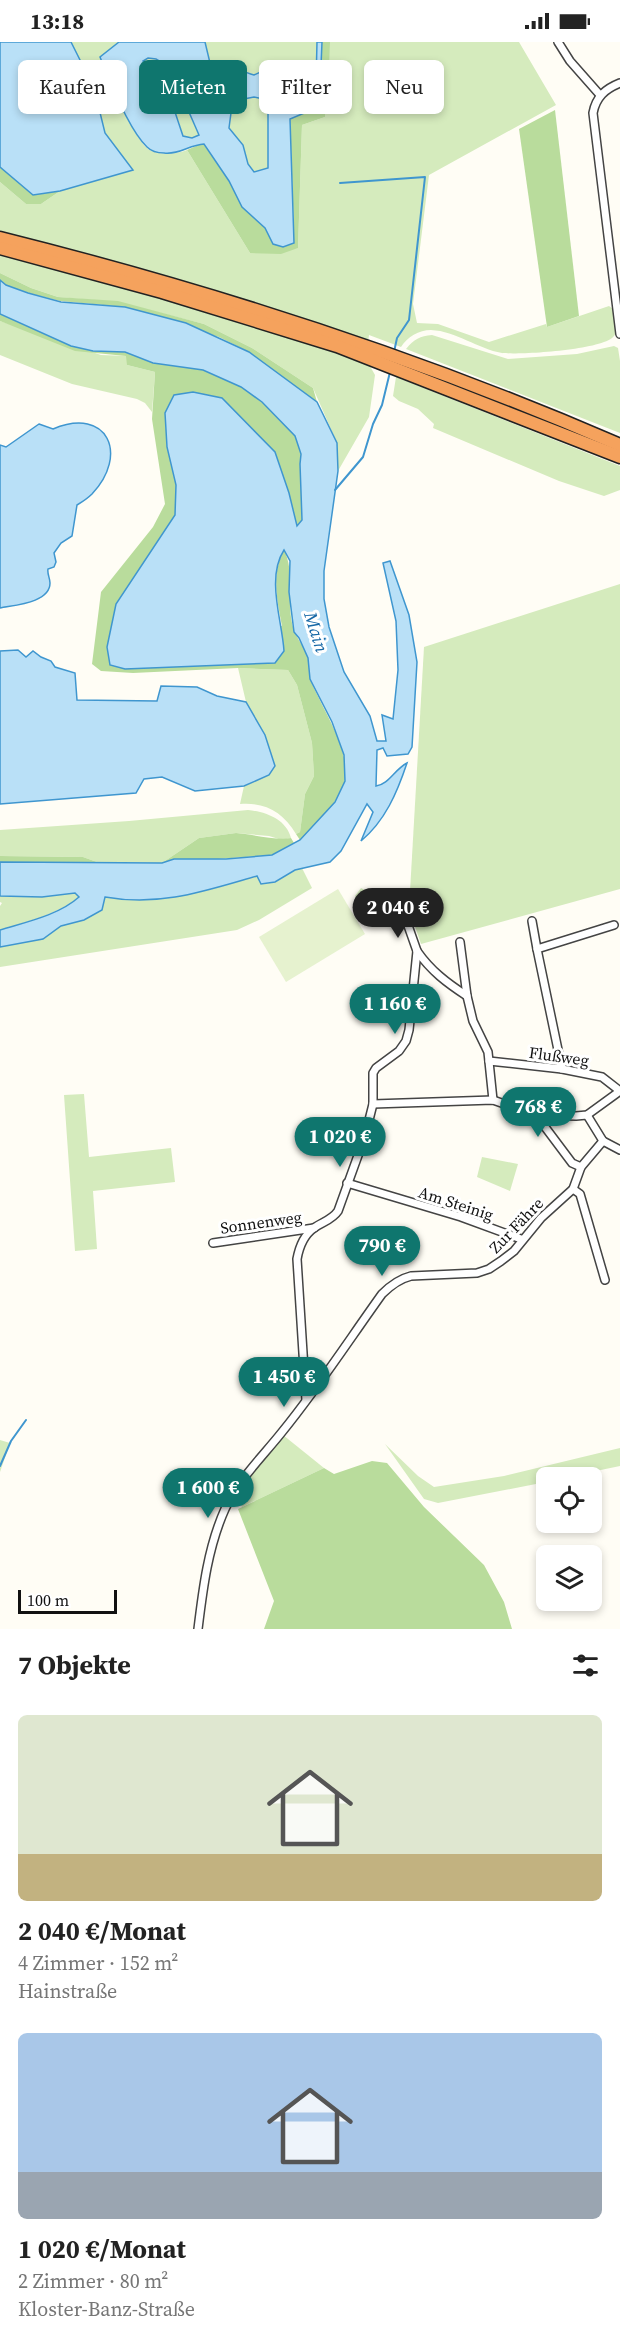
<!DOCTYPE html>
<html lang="de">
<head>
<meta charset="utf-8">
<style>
	:root { --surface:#fff; --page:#f2f2f2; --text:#222; --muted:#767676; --accent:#0f766e }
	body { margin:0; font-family:"Source Serif 4",serif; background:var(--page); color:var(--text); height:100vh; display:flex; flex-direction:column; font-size:22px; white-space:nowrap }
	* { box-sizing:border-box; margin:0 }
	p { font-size:20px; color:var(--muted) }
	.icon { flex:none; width:33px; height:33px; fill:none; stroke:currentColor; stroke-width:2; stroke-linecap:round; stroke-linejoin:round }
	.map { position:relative; height:1587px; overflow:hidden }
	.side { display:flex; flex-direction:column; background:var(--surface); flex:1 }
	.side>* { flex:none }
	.top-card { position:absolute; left:18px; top:18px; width:585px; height:54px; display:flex; gap:12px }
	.controls { position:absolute; left:536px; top:1425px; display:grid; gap:12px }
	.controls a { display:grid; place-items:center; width:66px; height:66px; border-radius:9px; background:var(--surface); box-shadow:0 3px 9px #0003; font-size:30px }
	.scale { position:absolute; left:18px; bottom:15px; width:99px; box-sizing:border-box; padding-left:6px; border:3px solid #111; border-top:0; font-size:16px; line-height:21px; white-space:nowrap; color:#111; -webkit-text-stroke:4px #fff; paint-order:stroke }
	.price { position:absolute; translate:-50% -51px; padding:0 14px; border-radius:21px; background:var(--accent); color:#fff; font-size:20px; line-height:39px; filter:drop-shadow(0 2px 3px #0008) }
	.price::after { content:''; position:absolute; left:50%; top:36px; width:18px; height:14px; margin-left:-9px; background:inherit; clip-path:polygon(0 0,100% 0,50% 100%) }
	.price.selected { background:#222; color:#fff }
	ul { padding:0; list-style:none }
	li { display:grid; align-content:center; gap:12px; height:318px; padding:0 18px }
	li span { display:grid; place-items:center; height:186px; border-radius:9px; color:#555 }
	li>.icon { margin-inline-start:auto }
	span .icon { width:108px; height:108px; fill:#fffc; stroke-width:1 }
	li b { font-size:26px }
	h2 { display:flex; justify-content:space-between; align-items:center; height:72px; padding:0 18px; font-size:26px }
	.chip { padding:0 21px; border-radius:9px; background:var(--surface); box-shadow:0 3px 9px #0003; font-size:21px; line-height:54px }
	.chip.selected { background:var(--accent); color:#fff }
	.status { display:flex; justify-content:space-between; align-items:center; height:42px; padding:0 30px; background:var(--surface); direction:ltr }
	.status svg { height:16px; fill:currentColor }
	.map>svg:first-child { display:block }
	.green { fill:#d5ebbd }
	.forest { fill:#b9dc9c }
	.pitch { fill:#e6f2cf }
	.water { fill:#b9e0f7; stroke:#3f96cf; stroke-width:1.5; fill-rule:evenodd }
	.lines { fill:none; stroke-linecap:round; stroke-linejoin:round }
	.stream { stroke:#3f96cf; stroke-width:2 }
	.street-casing { stroke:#444; stroke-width:10 }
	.highway-casing { stroke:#222; stroke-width:15 }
	.street { stroke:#fff; stroke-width:7 }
	.highway { stroke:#f5a25d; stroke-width:12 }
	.labels { text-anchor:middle; stroke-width:6; stroke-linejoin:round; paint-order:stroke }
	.street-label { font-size:16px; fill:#111; stroke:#fff }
	.water-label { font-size:18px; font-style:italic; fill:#1768a6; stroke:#fff }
</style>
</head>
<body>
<div class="status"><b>13:18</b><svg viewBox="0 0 49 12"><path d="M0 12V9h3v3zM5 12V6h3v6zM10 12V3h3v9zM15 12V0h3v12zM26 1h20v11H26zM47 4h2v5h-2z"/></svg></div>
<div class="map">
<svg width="620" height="1587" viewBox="0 0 620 1587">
	<rect width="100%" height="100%" fill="#fffdf5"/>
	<!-- green -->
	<g class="green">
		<path d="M71 0H119L100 15C109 36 132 92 147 106 156 114 177 112 187 108L250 211 298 206 302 83 325 75 329 49 330 0H519L556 63 429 133 413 262 417 281 438 282 489 300 546 282 547 285 609 264 613 267C614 274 619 288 614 294 604 308 520 313 502 311 478 307 456 289 431 288 419 288 407 295 401 305L369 293 366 317 375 333 369 375 338 429 337 401 313 346 252 306 204 282 118 260 58 255 31 246 0 231V140L26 162H41L60 149 133 128 105 91 94 46Z"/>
		<path d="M205 0H317V42L309 49 297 34 280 21 254 33C236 28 230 20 210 21Z"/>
		<path d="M148 15 156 16 166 23 165 32 161 36 152 34 143 19Z"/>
		<path d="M175 51 185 61 200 93 192 96 183 94 179 80 168 56Z"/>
		<path d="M254 55 268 58V126L254 130 248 122 243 103 229 86 231 71 239 58Z"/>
		<path d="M0 279 101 313 127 314V323L155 330 152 370 145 361 137 357 72 342 0 313Z"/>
		<path d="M432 293 508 317 577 312 614 304 618 306 620 319V391L406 307C414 297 420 294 432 293Z"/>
		<path d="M396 335 620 424V448L604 454 559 439 433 386 434 382 418 367 399 359 393 354Z"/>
		<path d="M620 542V847L421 902 409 867 424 605Z"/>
		<path d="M238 626 288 628 297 643 312 701 314 734 305 752 300 790 296 792C283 770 265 760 240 762L244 744 269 733 265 693 246 660Z"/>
		<path d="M248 768C266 770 286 777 291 796L282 798 269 794 236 791 199 796 162 821 97 820 83 815 0 814V788L129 779Z"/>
		<path d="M302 826 312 846 259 878 237 888 0 925V905L43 897 61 884 84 878 105 855C157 865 207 849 257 834L261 842 275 840 295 828Z"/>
		<path d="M361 846 367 849 393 874 379 884 355 854Z"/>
		<path d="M75 851 79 855C58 872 26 880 0 888V864L2 861 0 860V854L42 855Z"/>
		<path d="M84 1052 89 1115 171 1106 175 1140 93 1149 97 1207 75 1209 64 1053Z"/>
		<path d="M482 1115 518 1122 510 1149 477 1135Z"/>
		<path d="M283 1393 324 1426 242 1465 237 1451Z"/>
		<path d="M0 1398 10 1401 0 1430Z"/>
		<path d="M385 1402 418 1434 434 1445 504 1434 620 1406V1424L567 1435 546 1436V1440L438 1461 424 1457Z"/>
	</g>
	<!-- forest -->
	<g class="forest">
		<path d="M322 0H330L329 49 325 75 302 83 298 206 281 212 250 211 187 108 203 101 229 139 242 164 265 186 273 202 294 190 290 77 320 48Z"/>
		<path d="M555 68 579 274 547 285 519 87Z"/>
		<path d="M0 125 33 153 60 149 41 162H26L0 140Z"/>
		<path d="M0 231 31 246 58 255 118 259 204 282 252 306 313 346 317 360 249 310 219 295 125 265 60 259 28 251 6 243 0 238Z"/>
		<path d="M0 272 71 304 94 309 125 310 153 321 203 328 241 345 262 360 295 394 301 411 300 422 302 478 297 484 289 452 275 410 222 356 174 353 165 371 167 405 176 443 175 473 116 562 282 584C277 557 271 533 284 508 296 532 285 562 294 588 297 597 305 606 308 616 310 623 309 632 311 639 321 665 354 713 344 741 337 763 316 782 300 798L296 792 300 790 305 752 314 734 312 701 297 643 288 628 238 626 133 631 101 629 92 622 101 550 153 485 165 462 152 377 155 330 127 323 126 314 75 309 0 279Z"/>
		<path d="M236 791C251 792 278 799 291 796L294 801 272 813 162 821 199 796Z"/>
		<path d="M0 814 83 815 97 820H0Z"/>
		<path d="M372 1419 387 1421 424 1465 484 1523 504 1560 512 1587H264L274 1559 238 1467 324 1426 334 1432Z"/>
	</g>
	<!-- pitch -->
	<path class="pitch" d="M338 847 365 892 286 940 259 895Z"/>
	<!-- water -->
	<g class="water">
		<path d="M0 0H71L94 46 105 91 133 128 60 149 33 153 0 125Z"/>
		<path d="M119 0H205L210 21C230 20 236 28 254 33L280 21 297 34 309 49 316 41 317 0H322L320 48 314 67 290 77 294 201 283 205 273 202 265 186 242 165 229 139 204 102C189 103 179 113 164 111 158 111 151 109 147 105 130 89 109 38 100 15ZM148 16 156 17 166 23 165 32 161 36 152 34 143 19ZM174 51 185 61 199 93 192 96 183 94 173 64 168 56ZM254 55 268 58V126L254 130 248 122 243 103 229 86 231 71 239 58Z"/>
		<path d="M0 238 6 243 28 251 61 260 125 265 186 281 249 310 317 360 337 401 338 429 324 529V557L329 585 344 630 370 674 377 699H386L382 673 393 677 398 628 396 579 383 521 390 519 409 573 417 620 412 705 408 712 387 714 383 706 377 708 376 744C389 742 394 728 407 721 397 751 385 779 361 799L373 770 367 762 341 809 330 820 295 828 275 840 261 842 257 834C205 849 160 865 105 855L102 868 84 878 61 884 43 897 0 905V888C26 880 59 873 79 855L75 851 42 855 0 854V820L162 821 174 817H226L272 813 300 798 335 760 345 739 344 713 332 680 310 637 308 616 299 596 294 590 289 550 290 519 284 508C266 536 282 578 284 609L275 621 125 627 110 623 107 605 116 562 175 473 176 443 167 405 165 371 174 353 193 350 222 356 275 410 289 451 297 484 302 478 300 422 301 412 295 394 262 360 241 345 203 328 153 321 125 310 93 309 71 304 0 272Z"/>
		<path d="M39 382 53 387C108 364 129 413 92 452 88 456 82 460 77 463L72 494 61 501 54 511 56 520 54 525 48 527C47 532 50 536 50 541 50 561 14 563 0 566V403L6 405Z"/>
		<path d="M18 608 26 615 33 609 41 615 51 619 55 625 75 631 77 658 157 659 161 644 197 645 217 654 246 660 265 693 275 724 269 733 244 744 195 749 162 735 144 737 136 751 0 762V609Z"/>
	</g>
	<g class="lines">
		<!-- stream -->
		<g class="stream">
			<path d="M340 141 425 135 409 278 397 296 394 310"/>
			<path d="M335 448 363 415 373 382 382 363 390 330"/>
			<path d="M0 1424 11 1399 26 1378"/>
		</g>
		<defs>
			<g id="street">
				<path d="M558 0 570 19 600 53"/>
				<path d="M620 41C605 47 596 55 593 71L620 292"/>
				<path d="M532 879 537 907"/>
				<path d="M460 900 467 954 473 979 488 1010 493 1058"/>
				<path d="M417 909C431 929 447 941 467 954"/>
				<path d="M562 1027 537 907 614 883"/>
				<path d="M373 1062 493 1058 536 1073 576 1074 587 1073 620 1049 602 1035 562 1027 489 1019"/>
				<path d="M536 1073 572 1121 581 1125"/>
				<path d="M587 1073 603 1099 620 1108"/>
				<path d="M347 1141 461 1175 521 1197"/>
				<path d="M573 1147 580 1152 605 1238"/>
				<path d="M213 1201 314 1186"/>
				<path d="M306 1358 297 1217C299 1206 304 1193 314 1186 322 1180 332 1178 338 1169L365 1094 373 1062V1031L376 1026 399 1009 406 999 409 988 417 909 405 875"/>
				<path d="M198 1587C203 1546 208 1505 225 1467 238 1438 263 1414 282 1390 318 1346 349 1298 382 1252 391 1243 399 1237 411 1234L477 1231 489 1227 501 1219 514 1209 541 1176 573 1147 581 1125 603 1099"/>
			</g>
			<g id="highway">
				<path d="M0 196C212 249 420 316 620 403"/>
				<path d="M0 206 162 250 337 304 620 415"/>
			</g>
		</defs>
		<!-- street casing -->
		<use href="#street" class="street-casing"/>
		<!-- highway casing -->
		<use href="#highway" class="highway-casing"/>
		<!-- street -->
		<use href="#street" class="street"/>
		<!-- highway -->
		<use href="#highway" class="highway"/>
	</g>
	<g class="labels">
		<!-- street labels -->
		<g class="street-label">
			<text transform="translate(559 1014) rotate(8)" y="6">Flußweg</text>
			<text transform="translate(456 1161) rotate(18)" y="6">Am Steinig</text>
			<text transform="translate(261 1180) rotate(-8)" y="6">Sonnenweg</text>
			<text transform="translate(516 1183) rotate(-46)" y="6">Zur Fähre</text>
		</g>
		<!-- water labels -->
		<g class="water-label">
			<text transform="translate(316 590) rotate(72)" y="6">Main</text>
		</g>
	</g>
</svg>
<div class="controls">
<a><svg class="icon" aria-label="locate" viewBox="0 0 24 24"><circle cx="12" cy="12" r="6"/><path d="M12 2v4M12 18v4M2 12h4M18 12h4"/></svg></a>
<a><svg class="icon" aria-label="layers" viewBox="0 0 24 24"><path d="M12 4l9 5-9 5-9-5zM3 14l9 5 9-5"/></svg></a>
</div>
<div class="scale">100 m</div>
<b class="price selected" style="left:398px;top:897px">2 040 €</b>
<b class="price" style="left:395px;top:993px">1 160 €</b>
<b class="price" style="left:538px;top:1096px">768 €</b>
<b class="price" style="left:340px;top:1126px">1 020 €</b>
<b class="price" style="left:382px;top:1235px">790 €</b>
<b class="price" style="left:284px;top:1366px">1 450 €</b>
<b class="price" style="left:208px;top:1477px">1 600 €</b>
<div class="top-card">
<a class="chip">Kaufen</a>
<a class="chip selected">Mieten</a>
<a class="chip">Filter</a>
<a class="chip">Neu</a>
</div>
</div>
<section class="side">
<h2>7 Objekte<svg class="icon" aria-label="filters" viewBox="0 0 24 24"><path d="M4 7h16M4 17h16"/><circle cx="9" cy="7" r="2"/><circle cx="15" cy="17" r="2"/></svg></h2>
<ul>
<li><span style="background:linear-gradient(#dfe7d0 75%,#c2b280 0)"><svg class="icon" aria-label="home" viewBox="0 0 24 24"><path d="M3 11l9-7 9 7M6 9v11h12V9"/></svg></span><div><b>2 040 €/Monat</b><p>4 Zimmer · 152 m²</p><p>Hainstraße</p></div></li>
<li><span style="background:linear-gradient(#a9c7e8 75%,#9aa5b1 0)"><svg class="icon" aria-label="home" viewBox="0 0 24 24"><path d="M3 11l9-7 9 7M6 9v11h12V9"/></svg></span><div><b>1 020 €/Monat</b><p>2 Zimmer · 80 m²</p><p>Kloster-Banz-Straße</p></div></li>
</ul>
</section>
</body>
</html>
